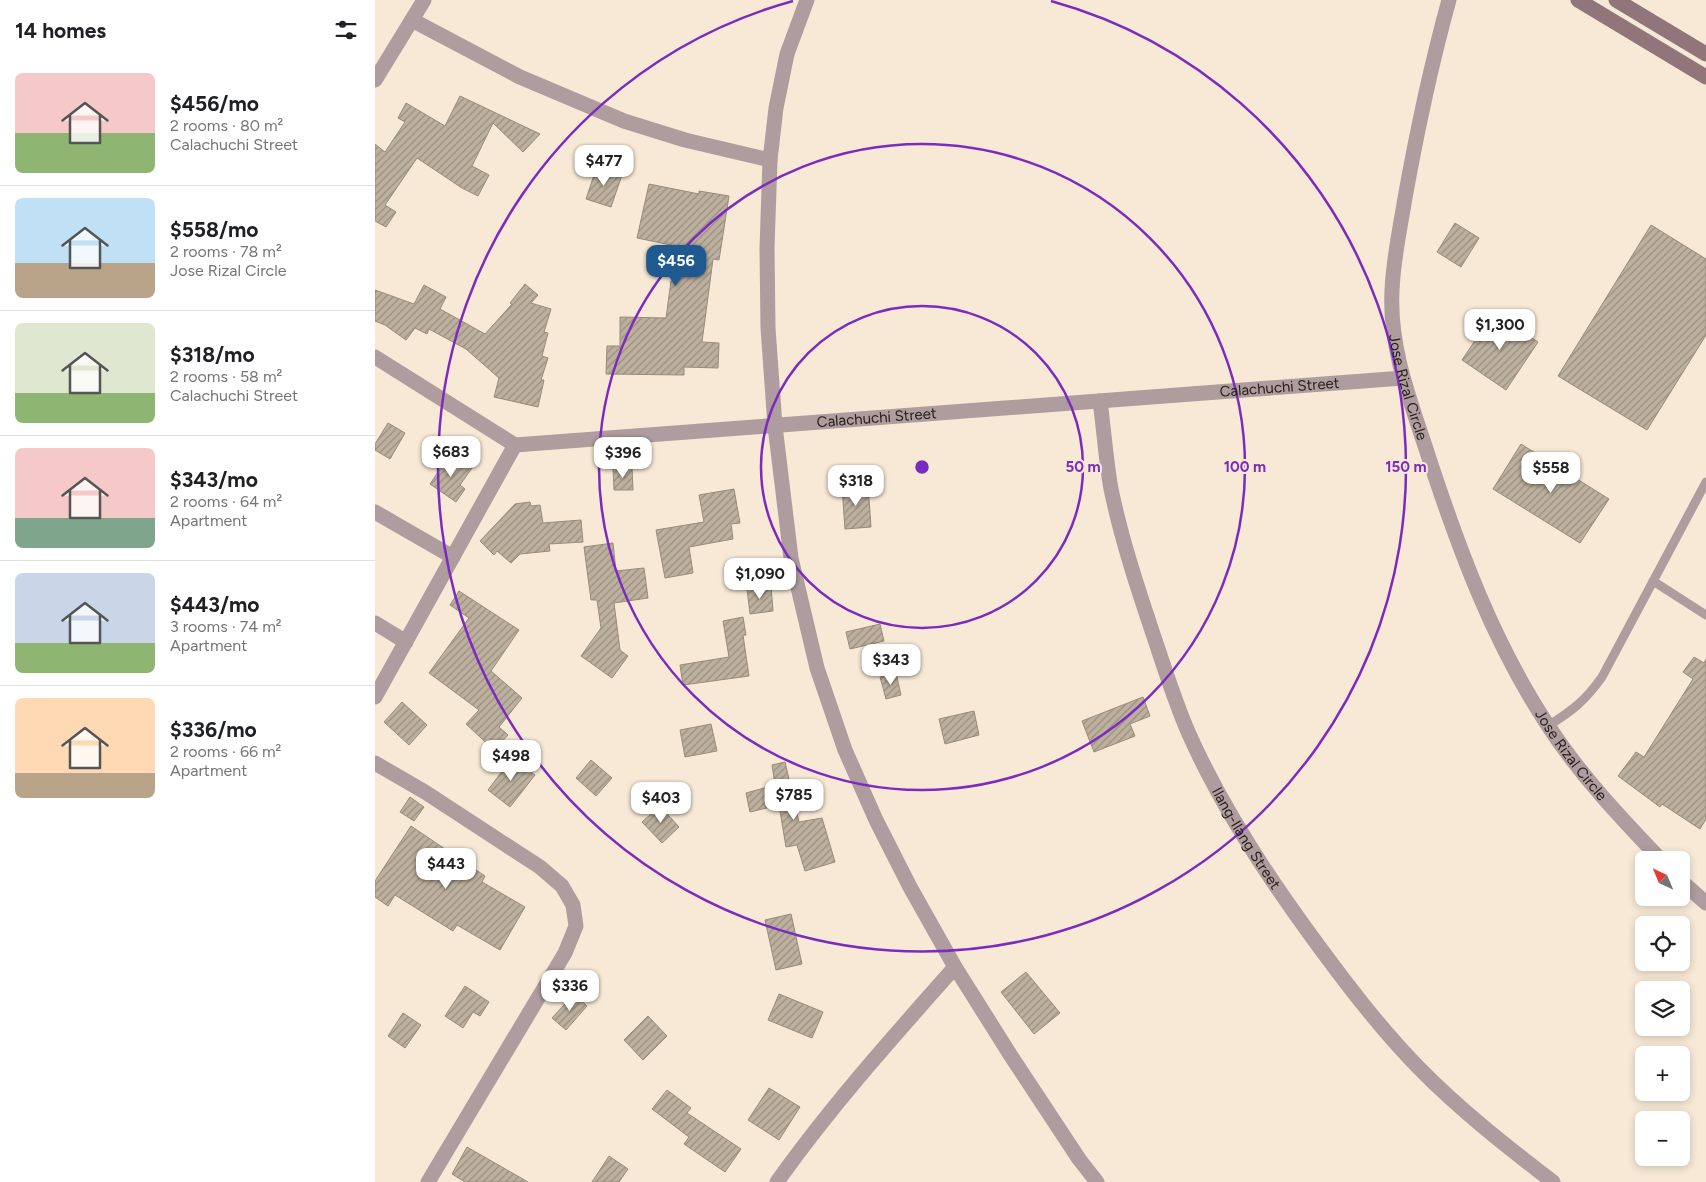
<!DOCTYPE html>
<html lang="en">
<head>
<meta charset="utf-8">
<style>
	:root { --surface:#fff; --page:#f6f6f6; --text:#202124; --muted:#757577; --line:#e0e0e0; --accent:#1e5990 }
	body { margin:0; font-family:Figtree,sans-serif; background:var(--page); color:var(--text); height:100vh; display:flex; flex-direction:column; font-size:19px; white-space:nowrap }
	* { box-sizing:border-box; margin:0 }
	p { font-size:16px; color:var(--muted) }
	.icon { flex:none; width:28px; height:28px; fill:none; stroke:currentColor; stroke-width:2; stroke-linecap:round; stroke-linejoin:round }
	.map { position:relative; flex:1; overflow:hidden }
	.panel { display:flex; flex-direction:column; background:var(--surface); width:375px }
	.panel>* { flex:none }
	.needle { width:32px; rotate:316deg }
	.tools { position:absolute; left:1260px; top:851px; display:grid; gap:10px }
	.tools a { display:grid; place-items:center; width:55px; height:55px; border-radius:8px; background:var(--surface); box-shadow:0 2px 8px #0003; font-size:25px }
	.price { position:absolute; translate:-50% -42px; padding:0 11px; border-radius:10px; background:#fff; color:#222; font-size:16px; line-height:32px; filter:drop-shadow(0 1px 2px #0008) }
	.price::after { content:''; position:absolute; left:50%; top:30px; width:15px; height:11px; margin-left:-8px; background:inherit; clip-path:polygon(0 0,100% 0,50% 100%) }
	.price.selected { background:var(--accent); color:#fff }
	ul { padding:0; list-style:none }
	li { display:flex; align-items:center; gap:15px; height:125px; padding:0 15px }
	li+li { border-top:1px solid var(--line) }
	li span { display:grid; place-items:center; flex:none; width:140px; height:100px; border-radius:8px; color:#555 }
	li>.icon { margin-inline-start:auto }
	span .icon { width:60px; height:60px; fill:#fffc; stroke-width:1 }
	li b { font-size:21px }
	h2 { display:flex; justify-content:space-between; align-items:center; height:60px; padding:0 15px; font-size:21px }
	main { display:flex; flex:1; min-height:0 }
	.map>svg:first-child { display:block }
	.building { fill:url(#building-hatch); stroke:#988b7a }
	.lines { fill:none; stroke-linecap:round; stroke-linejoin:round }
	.lane { stroke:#ae9c9f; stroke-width:9 }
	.street { stroke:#ae9c9f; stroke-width:15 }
	.secondary { stroke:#90767a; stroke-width:15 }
	.ring { fill:none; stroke:#7b2cbf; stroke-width:2.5 }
	.labels { text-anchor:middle; stroke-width:4; stroke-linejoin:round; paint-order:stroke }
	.street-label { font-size:15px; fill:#26211a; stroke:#f7e9d6 }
	.centre { fill:#7b2cbf; stroke:#f7e9d6; stroke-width:2.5 }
	.ring-label { font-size:15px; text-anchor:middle; font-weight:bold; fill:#7b2cbf; stroke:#f7e9d6; stroke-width:4; stroke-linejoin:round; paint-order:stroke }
</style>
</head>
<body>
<main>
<section class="panel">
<h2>14 homes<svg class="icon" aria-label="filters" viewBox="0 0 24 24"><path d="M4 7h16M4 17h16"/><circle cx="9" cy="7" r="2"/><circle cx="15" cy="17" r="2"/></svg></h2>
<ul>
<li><span style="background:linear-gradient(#f6c9c9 60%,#8fb573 0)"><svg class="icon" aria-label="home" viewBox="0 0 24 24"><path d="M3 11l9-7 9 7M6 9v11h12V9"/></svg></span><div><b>$456/mo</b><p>2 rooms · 80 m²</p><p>Calachuchi Street</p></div></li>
<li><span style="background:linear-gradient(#bfe0f5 65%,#b9a48a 0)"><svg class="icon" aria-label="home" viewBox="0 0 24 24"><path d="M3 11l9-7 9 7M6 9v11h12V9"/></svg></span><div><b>$558/mo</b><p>2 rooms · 78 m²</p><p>Jose Rizal Circle</p></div></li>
<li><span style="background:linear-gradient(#dfe7d0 70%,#8fb573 0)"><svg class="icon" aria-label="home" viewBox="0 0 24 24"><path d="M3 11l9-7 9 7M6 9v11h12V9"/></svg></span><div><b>$318/mo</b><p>2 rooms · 58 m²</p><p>Calachuchi Street</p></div></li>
<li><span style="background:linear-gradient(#f6c9c9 70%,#7fa58c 0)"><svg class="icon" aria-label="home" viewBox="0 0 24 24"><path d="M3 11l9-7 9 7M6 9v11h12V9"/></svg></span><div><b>$343/mo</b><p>2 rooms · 64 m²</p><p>Apartment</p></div></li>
<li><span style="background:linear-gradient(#c9d6e8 70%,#8fb573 0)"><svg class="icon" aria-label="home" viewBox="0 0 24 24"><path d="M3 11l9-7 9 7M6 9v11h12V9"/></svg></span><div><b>$443/mo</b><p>3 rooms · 74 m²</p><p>Apartment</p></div></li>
<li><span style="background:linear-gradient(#ffd9b3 75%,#b9a48a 0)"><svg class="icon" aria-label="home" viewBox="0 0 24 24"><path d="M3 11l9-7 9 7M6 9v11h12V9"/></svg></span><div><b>$336/mo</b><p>2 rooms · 66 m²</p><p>Apartment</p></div></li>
</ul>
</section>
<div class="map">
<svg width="1331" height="1182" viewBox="0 0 1331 1182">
	<defs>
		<pattern id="building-hatch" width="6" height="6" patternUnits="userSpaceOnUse" patternTransform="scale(1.25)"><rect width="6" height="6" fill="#bdb09e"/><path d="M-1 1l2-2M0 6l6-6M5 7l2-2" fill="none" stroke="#998f80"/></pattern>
	</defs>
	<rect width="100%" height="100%" fill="#f7e9d6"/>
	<!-- building -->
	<g class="building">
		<path d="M85 96 165 134 148 152 118 123 97 166 114 175 103 196 87 188 42 158 10 205 21 212 11 227 0 221V144L10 152 30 122 23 118 31 103 70 126Z"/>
		<path d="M222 166 247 175 236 207 211 199Z"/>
		<path d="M274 184 324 194V191L354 196 344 260 338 259 327 342 344 343 343 368 309 367V375L231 374 232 346H245V317L291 318 296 281H302L306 247 262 238Z"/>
		<path d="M1080 223 1104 238 1086 267 1062 252Z"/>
		<path d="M1276 225 1331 259V335L1272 430 1183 376Z"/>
		<path d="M150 284 163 295 156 303 176 309 169 332 173 333 167 356 173 358 166 380H169L163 407 119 397 124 378 91 349 54 329 52 334 40 328 31 340 10 325 0 321V290L39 304 49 285 71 297 65 309 110 334 137 304 135 303Z"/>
		<path d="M1119 312 1163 342 1131 390 1087 360Z"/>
		<path d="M13 423 30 433 15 459 0 450V444Z"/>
		<path d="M1146 444 1234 499 1205 543 1118 489Z"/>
		<path d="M75 454 97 468 85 485 90 489 81 502 55 484Z"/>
		<path d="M257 467 258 490H239L238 468Z"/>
		<path d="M493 485 496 527 470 529 467 487Z"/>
		<path d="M359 489 365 523 356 524 358 539 314 547 318 573 290 578 281 530 329 522 324 495Z"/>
		<path d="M155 502 156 506 165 505 168 523 206 520 208 542 174 544 175 551 145 554 136 563 122 551 119 555 105 541 140 504Z"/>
		<path d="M238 543 241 571 269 568 273 598 239 603 245 650 253 656 237 678 206 656 226 628 222 600H216L209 547Z"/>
		<path d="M396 586 398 611 375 614 372 589Z"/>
		<path d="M84 591 144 630 116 671 147 698 124 727 133 735 119 750 91 724 104 710 54 673 94 618 75 605Z"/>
		<path d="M368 617 371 635H368L374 676 308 685 305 665 354 657 348 621Z"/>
		<path d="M505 624 509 641 475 649 471 632Z"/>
		<path d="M1319 657 1329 663 1331 659V819L1325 829 1287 804 1285 807 1243 776 1261 752 1269 757 1318 679 1308 672Z"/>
		<path d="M521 673 526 695 511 699 505 677Z"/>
		<path d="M768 697 775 716 755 724 760 736 719 752 707 721Z"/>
		<path d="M27 702 52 725 34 745 9 722Z"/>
		<path d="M599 711 604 735 570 744 564 719Z"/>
		<path d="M336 724 342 751 310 757 305 730Z"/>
		<path d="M137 758 160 775 135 807 113 790Z"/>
		<path d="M216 760 237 778 221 796 201 778Z"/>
		<path d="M410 762 424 822 447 818 460 862 430 871 422 845 411 847 404 805 375 812 371 793 400 785 397 765Z"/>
		<path d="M35 797 49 807 39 821 25 812Z"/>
		<path d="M285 806 304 827 287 843 267 822Z"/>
		<path d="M36 826 110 876 107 882 150 907 125 950 82 925 78 931 20 895 13 906 0 897V881Z"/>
		<path d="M416 914 427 964 401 970 390 920Z"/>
		<path d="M651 972 685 1013 659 1034 626 992Z"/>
		<path d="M90 986 114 1002 105 1016 98 1012 88 1028 70 1016Z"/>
		<path d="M199 994 212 1006 191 1030 177 1018Z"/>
		<path d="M404 994 448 1012 437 1038 393 1020Z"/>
		<path d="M28 1013 46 1025 30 1048 13 1036Z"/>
		<path d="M273 1016 292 1036 268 1060 249 1040Z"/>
		<path d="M394 1088 425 1107 404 1140 373 1120Z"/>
		<path d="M292 1090 316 1108 312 1113 366 1149 350 1172 309 1144 314 1137 277 1109Z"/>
		<path d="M92 1147 153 1182H90L77 1174Z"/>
		<path d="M234 1156 253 1169 244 1182H217Z"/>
	</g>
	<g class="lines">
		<!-- lane -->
		<g class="lane">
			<path d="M1278 581 1331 615"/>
			<path d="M1173 726C1198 710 1210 701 1227 677L1331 482"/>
		</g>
		<!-- street -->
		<g class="street">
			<path d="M432 0 412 54 401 108 395 160 392 248 393 328 400 426 416 558 442 668 470 750 501 820 535 887 580 967 636 1056 704 1159 722 1182"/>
			<path id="s1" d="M1074 0C1056 65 1042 131 1030 198 1025 229 1018 260 1017 291 1014 347 1035 400 1052 452 1083 547 1118 643 1174 727 1206 776 1246 818 1286 860"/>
			<path d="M37 20 145 77 249 121 310 140 395 160"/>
			<path d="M0 80 49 0"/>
			<path id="s2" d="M0 357 140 445 1028 378"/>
			<path id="s3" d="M725 401C729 431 731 461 736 489 746 537 761 583 776 628 788 663 799 700 814 734 846 806 890 873 937 937 970 982 1004 1027 1043 1067 1084 1109 1131 1146 1178 1182"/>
			<path d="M0 512 78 557"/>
			<path d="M0 623 31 642"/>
			<path d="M0 697 140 445"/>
			<path d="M0 763 50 792 128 843 165 867 187 886 198 905 201 926 190 953 53 1182"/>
			<path d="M1306 881 1331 903"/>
			<path d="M402 1182C456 1106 518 1037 580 967"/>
		</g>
		<!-- secondary -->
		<g class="secondary">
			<path d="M1203 0 1331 77"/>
			<path d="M1241 0 1331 54"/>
		</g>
	</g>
	<!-- distance rings -->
	<g class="ring">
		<circle cx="547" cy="467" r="161"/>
		<circle cx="547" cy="467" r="323"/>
		<path d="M676 1A484 484 0 1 1 418 1"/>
	</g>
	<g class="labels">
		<!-- street labels -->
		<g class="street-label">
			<text dy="5" stroke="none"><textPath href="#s1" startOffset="395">Jose Rizal Circle</textPath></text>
			<text dy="5" stroke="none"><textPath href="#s2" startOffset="932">Calachuchi Street</textPath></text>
			<text dy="5" stroke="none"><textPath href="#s2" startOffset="528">Calachuchi Street</textPath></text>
			<text dy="5" stroke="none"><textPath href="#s1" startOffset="800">Jose Rizal Circle</textPath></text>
			<text dy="5" stroke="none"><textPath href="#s3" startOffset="465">Ilang-Ilang Street</textPath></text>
		</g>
	</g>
	<circle cx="547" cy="467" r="8" class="centre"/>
	<g class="ring-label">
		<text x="708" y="472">50 m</text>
		<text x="870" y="472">100 m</text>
		<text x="1031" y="472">150 m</text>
	</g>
</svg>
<div class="tools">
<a><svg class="needle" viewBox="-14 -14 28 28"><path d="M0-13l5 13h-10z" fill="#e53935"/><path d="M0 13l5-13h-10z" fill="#757577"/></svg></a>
<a><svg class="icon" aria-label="locate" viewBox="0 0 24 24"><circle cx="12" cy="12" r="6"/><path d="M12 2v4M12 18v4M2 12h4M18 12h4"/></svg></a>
<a><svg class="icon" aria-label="layers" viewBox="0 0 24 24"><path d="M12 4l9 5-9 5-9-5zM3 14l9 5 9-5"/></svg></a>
<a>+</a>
<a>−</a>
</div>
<b class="price" style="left:229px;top:187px">$477</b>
<b class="price selected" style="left:301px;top:287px">$456</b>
<b class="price" style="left:1125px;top:351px">$1,300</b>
<b class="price" style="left:76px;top:478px">$683</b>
<b class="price" style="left:248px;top:479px">$396</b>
<b class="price" style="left:1176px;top:494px">$558</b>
<b class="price" style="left:481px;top:507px">$318</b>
<b class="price" style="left:385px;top:600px">$1,090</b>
<b class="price" style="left:516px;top:686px">$343</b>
<b class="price" style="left:136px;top:782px">$498</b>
<b class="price" style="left:419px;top:821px">$785</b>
<b class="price" style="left:286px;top:824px">$403</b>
<b class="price" style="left:71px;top:890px">$443</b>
<b class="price" style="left:195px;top:1012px">$336</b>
</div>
</main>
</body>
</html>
